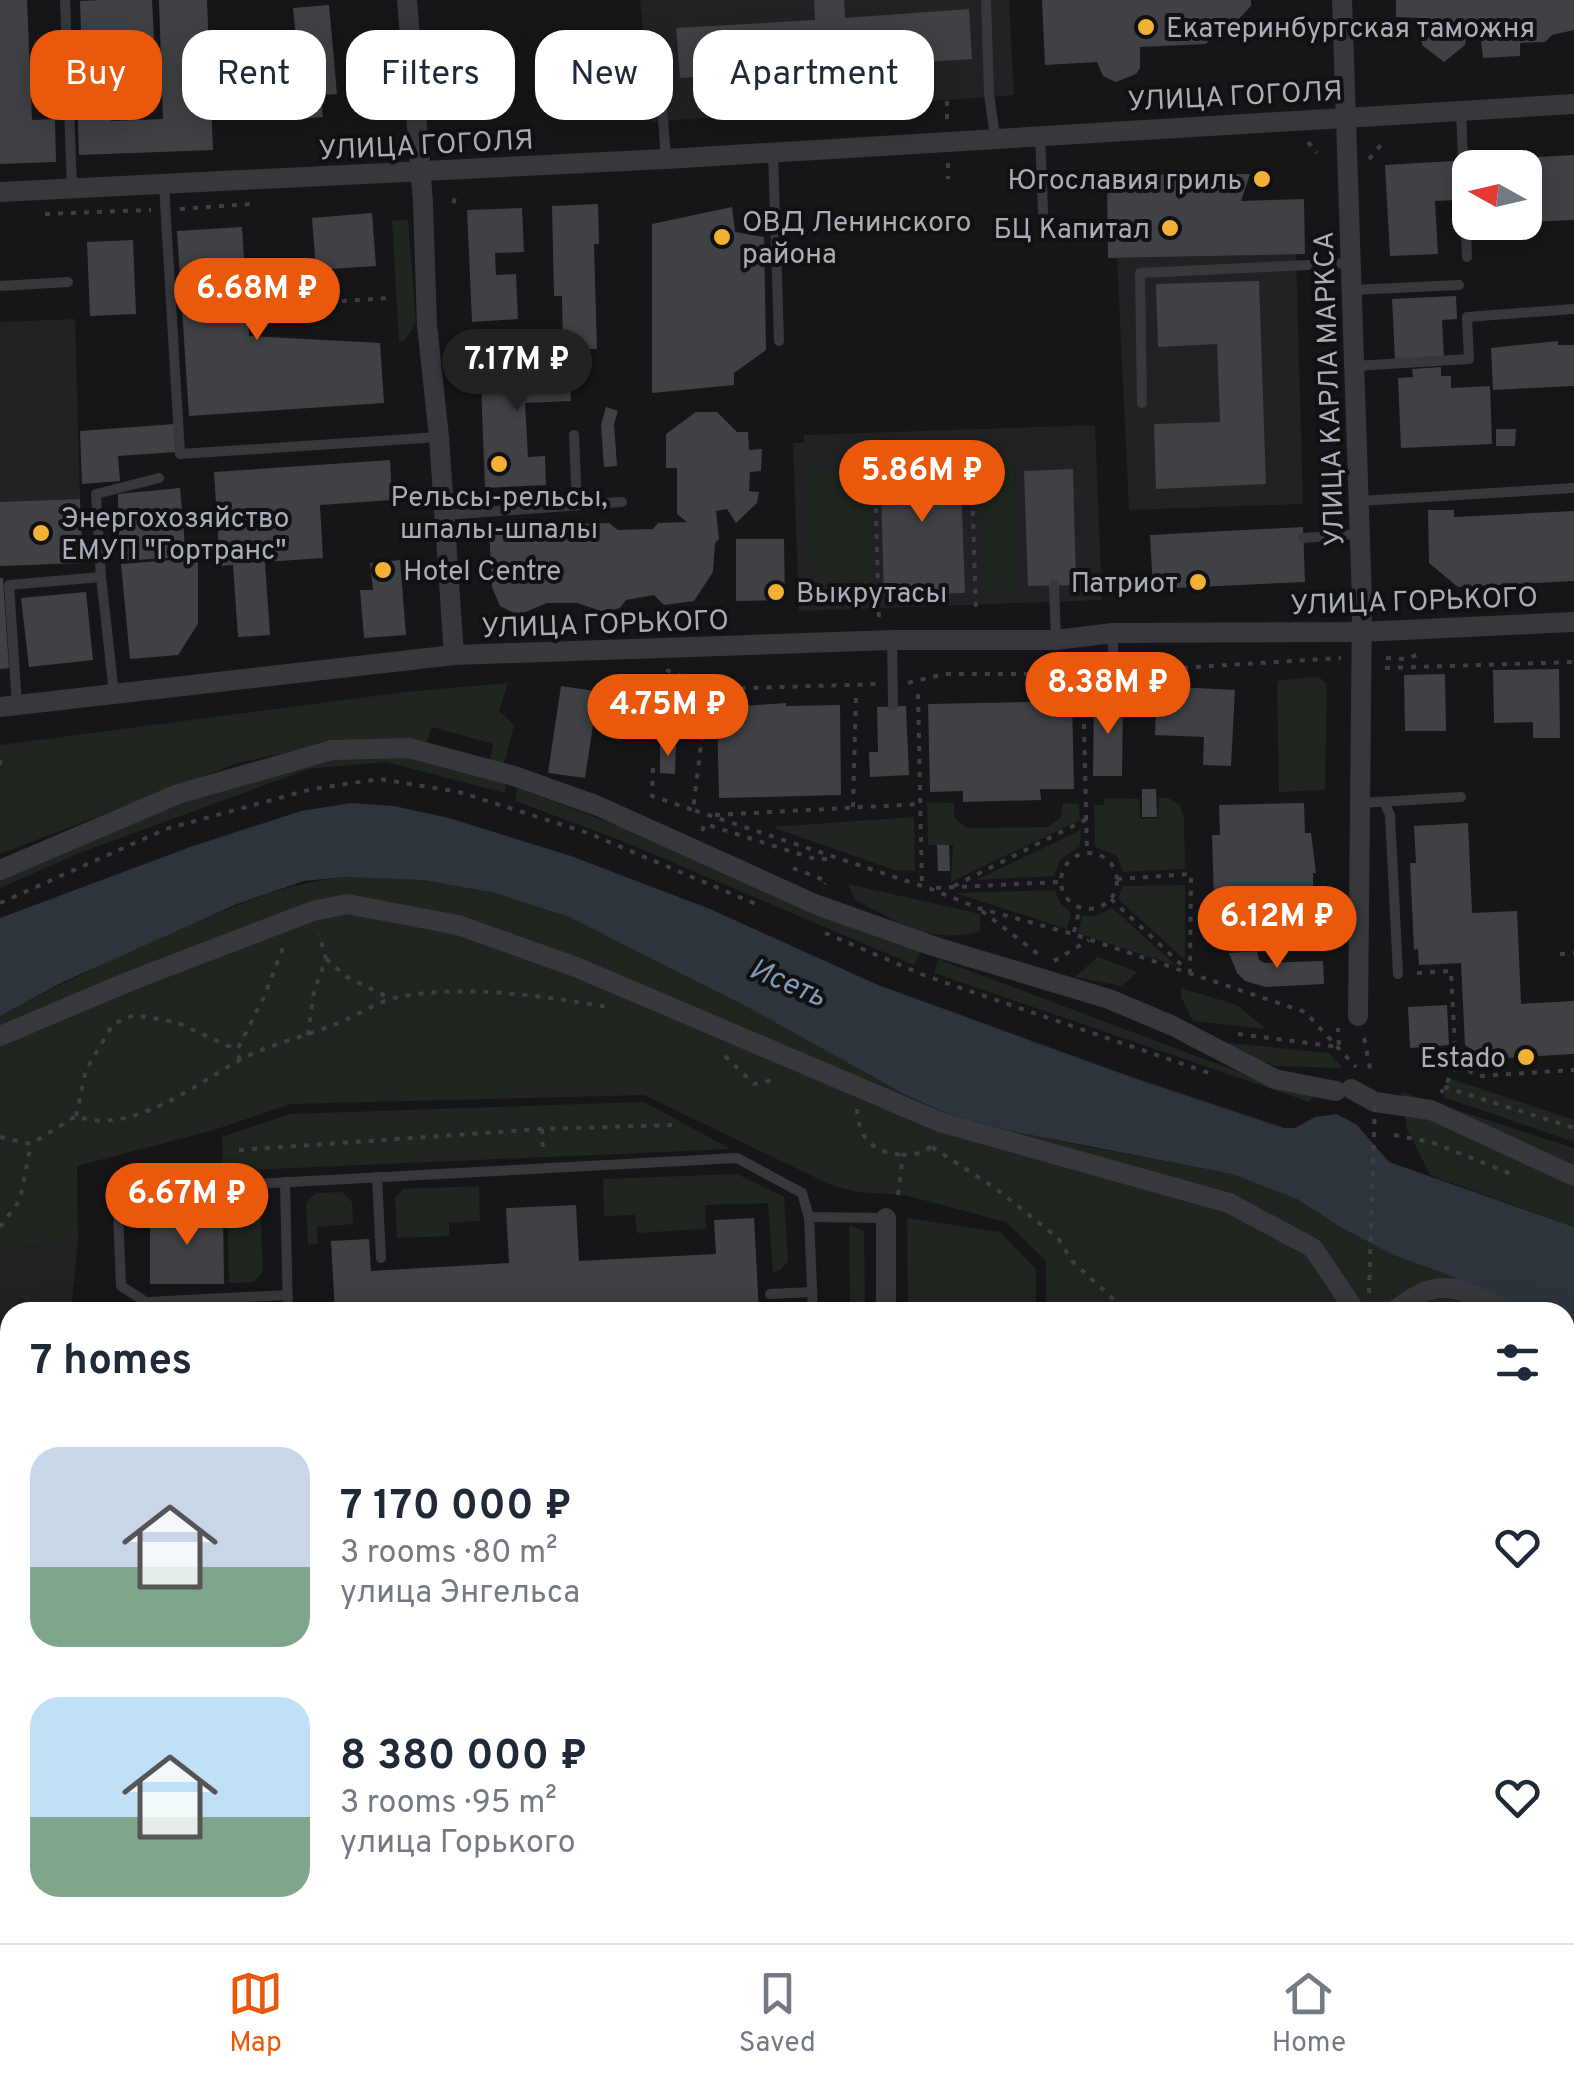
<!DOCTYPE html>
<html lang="en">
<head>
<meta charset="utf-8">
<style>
	:root { --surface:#fff; --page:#f2f2f3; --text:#1f2937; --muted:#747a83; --line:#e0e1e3; --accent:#ea580c }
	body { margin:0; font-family:Overpass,sans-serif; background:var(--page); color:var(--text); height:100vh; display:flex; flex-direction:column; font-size:38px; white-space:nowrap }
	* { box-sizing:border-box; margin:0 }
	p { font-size:32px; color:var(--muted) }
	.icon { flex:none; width:55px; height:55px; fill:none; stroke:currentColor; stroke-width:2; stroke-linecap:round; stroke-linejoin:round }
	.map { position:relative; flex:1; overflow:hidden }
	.sheet { position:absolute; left:0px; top:1302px; width:1575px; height:642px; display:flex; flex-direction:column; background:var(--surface); border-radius:30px 30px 0 0; box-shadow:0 5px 25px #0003 }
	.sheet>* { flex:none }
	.banner { position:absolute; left:30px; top:30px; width:1000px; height:90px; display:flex; gap:20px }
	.needle { width:65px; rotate:278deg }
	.fabs { position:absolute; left:1452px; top:150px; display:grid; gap:20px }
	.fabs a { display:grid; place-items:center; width:90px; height:90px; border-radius:20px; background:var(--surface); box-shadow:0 5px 25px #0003; font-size:50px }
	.price { position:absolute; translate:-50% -85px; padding:0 22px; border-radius:35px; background:var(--accent); color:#fff; font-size:32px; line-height:65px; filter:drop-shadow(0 2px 5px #0008) }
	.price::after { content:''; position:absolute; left:50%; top:60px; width:30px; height:22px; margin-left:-15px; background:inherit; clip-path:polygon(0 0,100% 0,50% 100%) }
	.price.active { background:#222; color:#fff }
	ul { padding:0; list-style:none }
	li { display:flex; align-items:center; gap:30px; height:250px; padding:0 30px }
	li span { display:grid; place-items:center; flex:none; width:280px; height:200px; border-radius:30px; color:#555 }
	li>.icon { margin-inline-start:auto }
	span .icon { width:120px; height:120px; fill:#fffc; stroke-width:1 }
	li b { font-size:42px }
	h2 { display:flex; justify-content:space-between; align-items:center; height:120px; padding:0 30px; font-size:42px }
	.tag { padding:0 35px; border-radius:30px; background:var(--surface); box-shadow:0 5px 25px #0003; font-size:35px; line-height:90px }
	.tag.active { background:var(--accent); color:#fff }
	.menu { display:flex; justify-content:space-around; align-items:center; height:140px; border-top:2px solid var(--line); background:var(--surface); font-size:28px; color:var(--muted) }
	.menu a { display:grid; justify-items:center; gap:5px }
	.menu .active { color:var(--accent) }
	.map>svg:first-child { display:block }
	.built { fill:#222225 }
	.green { fill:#1e261f }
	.water { fill:#2c353c }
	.building { fill:#404145 }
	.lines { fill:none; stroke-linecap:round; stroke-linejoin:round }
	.path { stroke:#3d3f44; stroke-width:4; stroke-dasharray:5 8; stroke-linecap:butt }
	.lane { stroke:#37383d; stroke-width:10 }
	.street { stroke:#37383d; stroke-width:20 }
	.path-bridge { stroke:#3d3f44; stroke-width:4; stroke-dasharray:5 8; stroke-linecap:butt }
	.poi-dot { fill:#f2b134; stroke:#111113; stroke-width:4 }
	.labels { text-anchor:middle; stroke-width:8; stroke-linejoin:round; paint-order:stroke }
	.poi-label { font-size:28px; fill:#a8adb8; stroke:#111113; text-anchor:start }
	.street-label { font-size:28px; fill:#a8adb8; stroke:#111113 }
	.water-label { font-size:30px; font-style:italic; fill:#7f9bb3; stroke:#111113 }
</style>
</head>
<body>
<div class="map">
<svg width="1574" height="1943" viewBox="0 0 1574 1943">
	<rect width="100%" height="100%" fill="#161618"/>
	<!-- built -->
	<g class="built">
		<path d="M640 0H1009L1014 95 651 122Z"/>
		<path d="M1296 254 1303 504 1129 510 1117 258Z"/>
		<path d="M75 319 80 499 0 502V322Z"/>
		<path d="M1095 425 1102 600 799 611 793 443H804V435Z"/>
		<path d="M78 1240 71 1312H10V1538L0 1539V1251Z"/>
	</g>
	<!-- green -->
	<g class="green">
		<path d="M408 219 416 323 405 340 399 342 392 221Z"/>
		<path d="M1013 455 1017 585 984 586 979 456Z"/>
		<path d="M869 466 873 596 812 597 807 468Z"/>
		<path d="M1313 677 1320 678 1327 684 1325 790 1279 792 1277 681Z"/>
		<path d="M508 683 499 711 514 725 504 764 490 760 493 744 432 727 427 742 341 740 238 763 0 854V745L405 692Z"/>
		<path d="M329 752 393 753 507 776 505 793 386 762 309 769 82 852 0 888V873L177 805Z"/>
		<path d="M517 788 656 840 921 951 914 965 622 841 515 801Z"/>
		<path d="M1105 798 1139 799 1141 819 1158 818 1159 798H1168L1180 805 1184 818 1185 869 1123 872 1117 856 1095 847 1094 805H1104Z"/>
		<path d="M927 802 954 803V817L966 828 1048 827 1061 817 1063 803 1079 804 1080 820 951 882 953 845H928Z"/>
		<path d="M914 817 915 871 894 870 772 827Z"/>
		<path d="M1081 830 1080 846 1060 860 1054 876 976 880Z"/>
		<path d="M343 877 423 880 495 893 569 917 749 1008 902 1093 946 1113 1068 1143 1232 1174 1297 1199 1340 1227 1393 1255 1443 1273 1532 1312H1046V1261L1006 1222 904 1195 856 1192 831 1185 644 1095 290 1104 214 1130 77 1166 78 1240 0 1251V1016C55 986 110 960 167 935 225 910 280 884 343 877Z"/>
		<path d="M848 884 980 914V931C933 946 896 921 855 900Z"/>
		<path d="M1185 885V960L1118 899 1123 886Z"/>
		<path d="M1055 890 1060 903 1071 913 1067 929 955 893Z"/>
		<path d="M1112 908 1177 966 1078 933 1082 916H1096Z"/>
		<path d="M1098 957 1138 972 1121 986 1075 977Z"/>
		<path d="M938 959 1276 1086 1316 1093 1309 1102 934 973Z"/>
		<path d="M1181 988 1237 1005 1266 1029 1193 1021 1181 997Z"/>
		<path d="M1218 1042 1329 1053 1343 1068 1274 1066Z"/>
		<path d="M1448 1078 1574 1120V1142L1443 1097Z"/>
		<path d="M1401 1092 1574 1148V1227L1430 1175 1407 1129Z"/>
		<path d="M644 1102 731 1149 223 1171 222 1137 290 1114Z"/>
		<path d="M737 1174 784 1197 788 1261 781 1270 773 1272 768 1203 705 1205 706 1229 637 1233 635 1215 604 1216 603 1179Z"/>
		<path d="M479 1186 480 1221 449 1223V1236L397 1238 395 1198 403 1189Z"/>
		<path d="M342 1192 352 1202 353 1224 317 1227 318 1244 308 1245 306 1203 316 1193Z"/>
		<path d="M248 1197 260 1205 263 1271 254 1282 229 1283 227 1197Z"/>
		<path d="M907 1218 1000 1232 1036 1269V1312H908Z"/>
		<path d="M849 1225 864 1231 865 1312H850Z"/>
		<path d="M1565 1327 1574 1332V1943H950V1935H1565Z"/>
	</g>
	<!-- water -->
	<path class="water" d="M351 803 394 806 449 818 571 856 710 909 878 985 1131 1077 1284 1128H1295L1315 1117 1337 1114 1357 1125 1389 1162 1574 1227V1332L1565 1327V1312H1532L1443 1273 1393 1255 1340 1227 1297 1199 1232 1174 1011 1131 946 1113 902 1093 749 1008 569 917 495 893 423 880 343 877 304 881 237 904 63 982 0 1016V918L190 847 301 811Z"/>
	<!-- building -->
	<g class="building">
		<path d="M0 0H27L32 120 55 119 56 162 0 164Z"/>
		<path d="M101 0H152L154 40 108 42 111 121 163 119 159 0H207L213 150 79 155 77 94 83 93 80 1Z"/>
		<path d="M814 0H844L845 18 969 9 972 59 680 78 676 28 815 20Z"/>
		<path d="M1042 0H1251V6L1231 27 1219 28 1206 44 1140 47V68L1136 74 1116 82 1103 76 1097 62 1045 65Z"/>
		<path d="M1396 0H1574V30L1552 35 1545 42 1520 43V56L1483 58 1479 23H1468L1465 45 1444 62 1422 45 1420 18 1396 17Z"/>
		<path d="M329 5 337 94 321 95 323 117 297 119 296 109 283 110 279 60 298 58 293 8Z"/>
		<path d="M1574 155V220L1525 222V168H1519L1518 158Z"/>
		<path d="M1454 161 1457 200 1435 201 1438 254 1390 256 1385 165Z"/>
		<path d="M1250 174 1241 201 1304 199 1305 254 1108 258 1107 175Z"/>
		<path d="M598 204 599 244H594L597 349H563L562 296H554L552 206Z"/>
		<path d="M732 207 735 232 764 237 766 350 734 373V385L652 393V224Z"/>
		<path d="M522 208 524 252 495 253 496 275 516 274 518 319 472 322 467 210Z"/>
		<path d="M372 213 376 266 316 270 312 218Z"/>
		<path d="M242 227 249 336 380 343 384 403 189 416 177 231Z"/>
		<path d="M133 240 136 314 90 316 87 242Z"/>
		<path d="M1259 281 1266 484 1156 489 1154 424 1220 422 1217 344 1158 347 1156 284Z"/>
		<path d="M1456 296 1457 319 1442 320 1444 356 1395 359 1392 299Z"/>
		<path d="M1558 341V345H1574V386L1493 390 1491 348Z"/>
		<path d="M569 354 571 401 525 403 528 457 545 456 546 485 485 488 480 358Z"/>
		<path d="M1441 367V376H1451V388L1490 386 1492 444 1401 448 1398 378 1413 377 1412 369Z"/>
		<path d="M606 407 618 411 614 424 617 466 604 467 601 425Z"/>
		<path d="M696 412H717L737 432H748L749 450 762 449 761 471 750 472 749 491 759 492 757 503 736 523 727 509 716 511 719 539 715 543 713 572 694 601 664 605 654 595 626 600 620 608 604 612 577 603H547L518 615 500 606 492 587 489 529 530 527 537 532 573 531 579 524 609 523 618 530 653 529 658 523 687 522 677 514V468H666V434Z"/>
		<path d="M174 424 176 452 118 456 120 481 82 484 80 431Z"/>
		<path d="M1496 429H1516L1515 446H1496Z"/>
		<path d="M960 455 965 593 884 595 880 458Z"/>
		<path d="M390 460 392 500 320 505 323 558 265 562 270 635 238 637 233 565 220 566 214 472Z"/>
		<path d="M1073 469 1076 585 1028 586 1024 471Z"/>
		<path d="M180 488 186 557 119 561 118 494Z"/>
		<path d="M80 499 83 563 0 566V502Z"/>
		<path d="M1428 510H1454V517L1574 511V581L1458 587 1429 563Z"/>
		<path d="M1303 527 1305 582 1153 589 1150 535Z"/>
		<path d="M736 539H784L785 600 736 601Z"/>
		<path d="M198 558V624L178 655 130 659 121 564Z"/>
		<path d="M400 560 406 635 364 638 360 590H373L370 563Z"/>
		<path d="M0 578H3L9 668 0 669Z"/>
		<path d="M86 592 93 660 29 667 21 598Z"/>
		<path d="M1559 669 1560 738H1533V722L1494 723 1493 670Z"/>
		<path d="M1445 674 1446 731H1405L1404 675Z"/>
		<path d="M561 686 616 694 611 727 593 725 585 778 548 773Z"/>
		<path d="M1157 686 1235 690 1231 766 1203 765 1204 737 1155 735Z"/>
		<path d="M1094 698H1123L1122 776H1093Z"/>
		<path d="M1072 701 1074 789H1040L1041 800 963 802V791L930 792 928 704Z"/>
		<path d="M786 703V706L840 705 841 795 719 798 717 708Z"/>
		<path d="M906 706 909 775 870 777 869 752H878L877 707Z"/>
		<path d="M660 745 676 746 675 774 660 773Z"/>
		<path d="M1142 789H1156L1157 817H1142Z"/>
		<path d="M1304 803 1305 833H1311L1316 873H1313V900H1306L1307 934 1222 936V902H1214L1212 835H1220L1219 805Z"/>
		<path d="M1468 823 1472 913 1517 911 1521 1004 1574 1001V1054L1487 1059 1465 1045 1461 963 1419 965 1418 949 1414 950 1410 863H1416L1414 826Z"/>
		<path d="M937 845H949L950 871H938Z"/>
		<path d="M1257 951 1259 960 1265 963 1323 961 1324 984 1266 987 1245 981 1237 973 1229 953Z"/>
		<path d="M1447 1005 1449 1045 1410 1048 1408 1007Z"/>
		<path d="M576 1205 579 1261 716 1254 714 1220 754 1218 759 1312H335L331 1241 369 1239 371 1271 509 1263 506 1208Z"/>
		<path d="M223 1211 224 1284H150V1212Z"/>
		<path d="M0 1424H10V1544L0 1545Z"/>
		<path d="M1565 1558H1570L1573 1585 1565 1586Z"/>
		<path d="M1574 1591V1625L1565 1626V1592Z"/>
		<path d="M1574 1632V1664L1565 1665V1633Z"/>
		<path d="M0 1634H10V1784L0 1785Z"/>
		<path d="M0 1789H10V1935H106L107 1943H0Z"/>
	</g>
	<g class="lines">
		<!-- path -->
		<g class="path">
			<path d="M827 69 829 107"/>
			<path d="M947 119V100"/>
			<path d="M1308 142 1317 153"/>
			<path d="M1369 159 1386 139"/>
			<path d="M948 163V179"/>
			<path d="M453 203 458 193"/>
			<path d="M180 209 251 204"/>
			<path d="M45 214 151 210"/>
			<path d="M264 306 390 298"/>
			<path d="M879 617 874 451 971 449 976 614"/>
			<path d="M1386 658 1405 659 1420 654"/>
			<path d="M1385 668 1574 662"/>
			<path d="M666 670 717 689 878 684"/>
			<path d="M1131 671 1341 658"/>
			<path d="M908 683 944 674H1097"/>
			<path d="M1083 685 1087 853"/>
			<path d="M918 694 922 888"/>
			<path d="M707 696 693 810 931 889 978 908 1073 934 1305 1012 1356 1067"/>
			<path d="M0 765 1 753"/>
			<path d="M653 768 652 796 693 810"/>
			<path d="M853 807 856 694"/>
			<path d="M715 815 920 804"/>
			<path d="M702 831 705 824 815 859H832"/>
			<circle cx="1089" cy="881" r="28"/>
			<path d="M793 868 827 881 825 884"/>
			<path d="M1117 879 1191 874 1190 973"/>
			<path d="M954 886 1087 819"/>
			<path d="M936 888 1060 882"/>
			<path d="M1111 899 1187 970"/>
			<path d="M0 903 166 829 312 789 380 779 459 792 588 833 756 904"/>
			<path d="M982 911 1038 954"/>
			<path d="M1074 932 1080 907"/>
			<path d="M825 933 926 976 1215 1075"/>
			<path d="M1560 954 1574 953"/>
			<path d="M326 959 347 977 390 998"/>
			<path d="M1054 961 1089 940"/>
			<path d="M1417 973 1451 971 1456 1066 1441 1093"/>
			<path d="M1238 1034 1339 1047 1338 1028"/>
			<path d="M308 1035 314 991 326 959 319 934"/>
			<path d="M1364 1038 1371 1073"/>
			<path d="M725 1056 754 1084 778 1079"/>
			<path d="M240 1060 237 1050 264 997 284 945"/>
			<path d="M1456 1066 1479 1075"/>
			<path d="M1480 1076 1574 1070"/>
			<path d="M1444 1087 1574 1128"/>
			<path d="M857 1109C858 1139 874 1153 903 1155"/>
			<path d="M76 1116 86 1070 113 1024 134 1015 176 1022 237 1050"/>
			<path d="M542 1129 543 1153"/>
			<path d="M1394 1135 1431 1142 1514 1175"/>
			<path d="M0 1137 31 1144 76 1116C130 1136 193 1086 238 1061 268 1044 306 1037 338 1023 356 1016 375 1003 394 998 458 984 542 995 607 1007"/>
			<path d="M932 1147 995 1188 1058 1238 1072 1261 1127 1312"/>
			<path d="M239 1150 542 1129 672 1125"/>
			<path d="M898 1195 903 1155 921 1153 932 1146"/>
			<path d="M0 1227 20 1200 31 1144"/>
			<path d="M1565 1705H1574"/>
			<path d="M1565 1834 1574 1833"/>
			<path d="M1565 1891 1574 1894"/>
			<path d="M1016 1935V1943"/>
			<path d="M1385 1935 1390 1943"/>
			<path d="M1298 1943 1309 1935"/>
			<path d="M1495 1943 1499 1935"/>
		</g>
		<!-- lane -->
		<g class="lane">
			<path d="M65 0 72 188"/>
			<path d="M986 0 989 94 995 136"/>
			<path d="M658 53 666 159"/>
			<path d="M1461 110 1467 257"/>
			<path d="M1040 134 1043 212"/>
			<path d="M773 152 779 341"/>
			<path d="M164 185 180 454 439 437"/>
			<path d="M0 286 68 282"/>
			<path d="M1352 290 1459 285"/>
			<path d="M1355 366 1469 359 1467 317 1574 309"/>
			<path d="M1142 403 1140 273 1351 263"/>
			<path d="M574 435 577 505"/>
			<path d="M1359 501 1574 488"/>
			<path d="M445 515 622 502"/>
			<path d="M1303 538 1359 534"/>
			<path d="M1054 585 1056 639"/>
			<path d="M892 640 893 706"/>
			<path d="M114 693 101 577 96 494 159 478"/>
			<path d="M1113 698V634"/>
			<path d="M17 705 9 585 101 577"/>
			<path d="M1384 802 1390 815 1398 974"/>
			<path d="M1360 803 1461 797"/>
			<path d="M377 1177 381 1258"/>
			<path d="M285 1182 288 1312"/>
			<path d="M809 1217 813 1312"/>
			<path d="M770 1294 812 1292"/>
			<path d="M287 1295 146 1302 121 1286 118 1212 144 1190 737 1158 802 1193 809 1217 886 1218"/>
			<path d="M1565 1484 1574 1483"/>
			<path d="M741 1935V1943"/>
		</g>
		<!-- street -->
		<g class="street">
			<path d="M407 0 423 203 427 325 439 437 454 655"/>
			<path d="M1342 0 1362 602 1358 1016"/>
			<path d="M0 192 666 159 1574 104"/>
			<path d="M0 707 454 655 892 640H1056L1113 633 1360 632 1574 622"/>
			<path d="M0 870 178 794 332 750 409 748 514 776 598 806 817 905 936 947 1109 999 1173 1026 1275 1079 1336 1091"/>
			<path d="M0 1036 130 981 313 911 347 904 458 925 576 967 940 1122 1229 1203 1313 1248 1356 1312"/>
			<path d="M1351 1089 1375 1102 1431 1110 1574 1176"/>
			<path d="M886 1218V1312"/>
			<path d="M1393 1312C1443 1271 1457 1290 1510 1312"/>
			<path d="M1565 1336 1574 1340"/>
			<path d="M0 1577H10"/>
			<path d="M803 1943 895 1939"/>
		</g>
		<!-- path-bridge -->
		<path class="path-bridge" d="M1369 1293 1375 1102"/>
	</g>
	<!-- markers -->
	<g class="poi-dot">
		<circle cx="1146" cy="27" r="10"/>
		<circle cx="1262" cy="179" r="10"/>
		<circle cx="1170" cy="228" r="10"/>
		<circle cx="722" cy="237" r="10"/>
		<circle cx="499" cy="464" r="10"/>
		<circle cx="41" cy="533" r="10"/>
		<circle cx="383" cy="570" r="10"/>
		<circle cx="1198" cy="582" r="10"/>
		<circle cx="776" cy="592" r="10"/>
		<circle cx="1526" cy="1057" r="10"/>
	</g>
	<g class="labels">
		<!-- poi labels -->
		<g class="poi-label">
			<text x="1166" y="37">Екатеринбургская таможня</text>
			<text x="1242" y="189" text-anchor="end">Югославия гриль</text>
			<text x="742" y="231">ОВД Ленинского<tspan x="742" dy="32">района</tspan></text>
			<text x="1150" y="238" text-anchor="end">БЦ Капитал</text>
			<text x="499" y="506" text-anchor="middle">Рельсы-рельсы,<tspan x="499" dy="32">шпалы-шпалы</tspan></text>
			<text x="61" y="527">Энергохозяйство<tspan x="61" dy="32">ЕМУП "Гортранс"</tspan></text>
			<text x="403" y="580">Hotel Centre</text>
			<text x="1178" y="592" text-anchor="end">Патриот</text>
			<text x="796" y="602">Выкрутасы</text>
			<text x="1506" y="1067" text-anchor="end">Estado</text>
		</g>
		<!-- street labels -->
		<g class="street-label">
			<text transform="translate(1235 95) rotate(-3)" y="10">УЛИЦА ГОГОЛЯ</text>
			<text transform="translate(426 144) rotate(-3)" y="10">УЛИЦА ГОГОЛЯ</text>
			<text transform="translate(1328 389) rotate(-92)" y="10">УЛИЦА КАРЛА МАРКСА</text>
			<text transform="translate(1414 600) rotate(-2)" y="10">УЛИЦА ГОРЬКОГО</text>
			<text transform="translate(605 623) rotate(-2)" y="10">УЛИЦА ГОРЬКОГО</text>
		</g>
		<!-- water labels -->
		<g class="water-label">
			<text transform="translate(788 982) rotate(23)" y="10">Исеть</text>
		</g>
	</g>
</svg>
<div class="fabs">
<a><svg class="needle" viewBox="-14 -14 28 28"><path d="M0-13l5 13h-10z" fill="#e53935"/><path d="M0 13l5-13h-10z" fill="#747a83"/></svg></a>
</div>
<b class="price" style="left:257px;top:343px">6.68M ₽</b>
<b class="price active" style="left:517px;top:414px">7.17M ₽</b>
<b class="price" style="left:922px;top:525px">5.86M ₽</b>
<b class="price" style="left:1108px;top:737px">8.38M ₽</b>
<b class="price" style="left:668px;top:759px">4.75M ₽</b>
<b class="price" style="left:1277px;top:971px">6.12M ₽</b>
<b class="price" style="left:187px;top:1248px">6.67M ₽</b>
<div class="banner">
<a class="tag active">Buy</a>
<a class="tag">Rent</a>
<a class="tag">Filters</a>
<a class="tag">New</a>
<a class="tag">Apartment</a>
</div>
<section class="sheet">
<h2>7 homes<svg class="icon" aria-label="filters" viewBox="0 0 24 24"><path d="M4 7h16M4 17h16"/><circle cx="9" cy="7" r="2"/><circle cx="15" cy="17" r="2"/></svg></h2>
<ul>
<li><span style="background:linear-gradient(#c9d6e8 60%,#7fa58c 0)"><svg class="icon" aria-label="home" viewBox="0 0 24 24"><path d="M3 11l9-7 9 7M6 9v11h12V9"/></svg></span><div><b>7 170 000 ₽</b><p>3 rooms · 80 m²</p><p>улица Энгельса</p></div><svg class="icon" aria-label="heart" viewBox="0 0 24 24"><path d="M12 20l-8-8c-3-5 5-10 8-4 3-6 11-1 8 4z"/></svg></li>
<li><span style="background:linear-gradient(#bfe0f5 60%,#7fa58c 0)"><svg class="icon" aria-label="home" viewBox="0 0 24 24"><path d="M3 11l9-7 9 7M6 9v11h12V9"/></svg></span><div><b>8 380 000 ₽</b><p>3 rooms · 95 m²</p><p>улица Горького</p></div><svg class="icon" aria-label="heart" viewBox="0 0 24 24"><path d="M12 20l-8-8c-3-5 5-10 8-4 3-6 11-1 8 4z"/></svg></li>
</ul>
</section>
</div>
<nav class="menu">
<a class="active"><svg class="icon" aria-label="map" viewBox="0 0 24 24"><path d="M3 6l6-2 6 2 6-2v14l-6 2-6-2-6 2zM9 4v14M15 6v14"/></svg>Map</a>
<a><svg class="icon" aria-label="saved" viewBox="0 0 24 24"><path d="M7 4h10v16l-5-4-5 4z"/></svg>Saved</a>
<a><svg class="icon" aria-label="home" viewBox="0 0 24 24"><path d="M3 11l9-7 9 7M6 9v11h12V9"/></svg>Home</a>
</nav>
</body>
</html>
